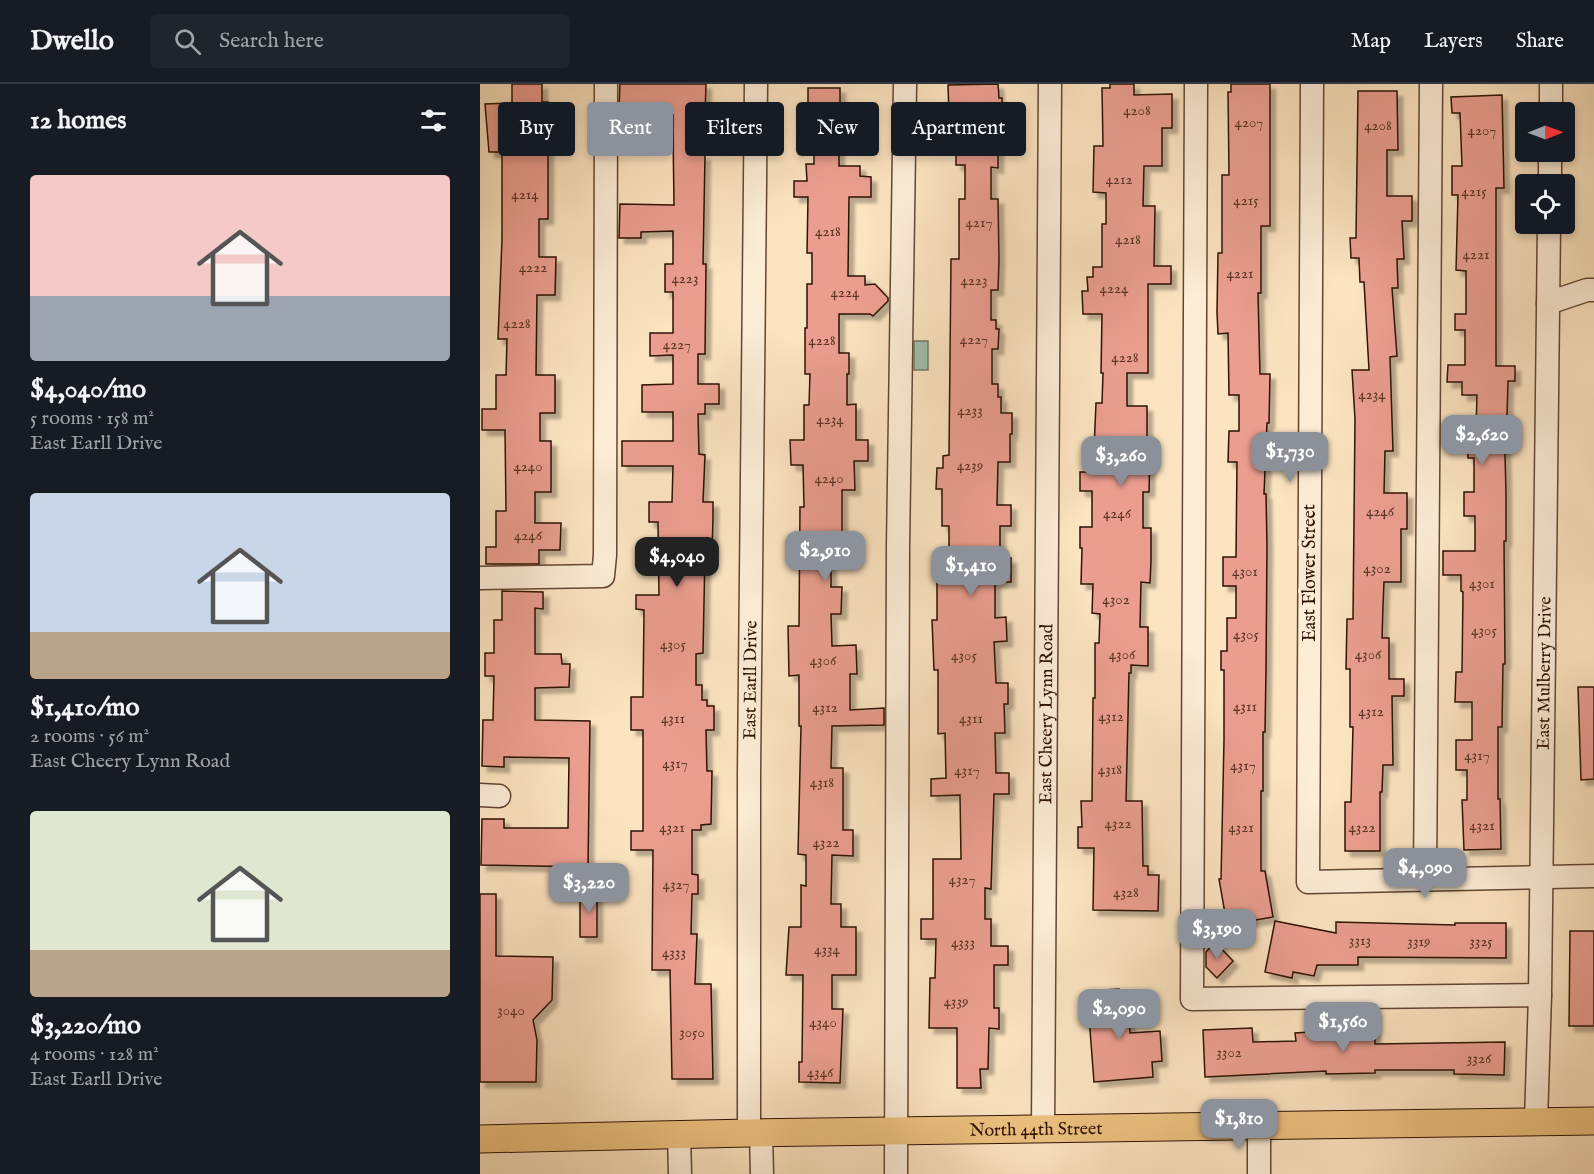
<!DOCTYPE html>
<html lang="en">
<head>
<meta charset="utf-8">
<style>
	:root { --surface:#171b24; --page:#20242c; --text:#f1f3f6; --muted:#9ea1a6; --line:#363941; --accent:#8c9099 }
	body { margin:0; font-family:"IM FELL English",serif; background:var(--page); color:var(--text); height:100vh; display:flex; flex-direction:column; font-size:22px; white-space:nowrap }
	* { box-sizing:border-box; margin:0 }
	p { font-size:20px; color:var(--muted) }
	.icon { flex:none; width:33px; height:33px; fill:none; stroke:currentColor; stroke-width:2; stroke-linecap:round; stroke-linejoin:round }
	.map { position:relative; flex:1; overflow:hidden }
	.side { display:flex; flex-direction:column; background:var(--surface); width:480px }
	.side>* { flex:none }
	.banner { position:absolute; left:18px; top:18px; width:570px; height:54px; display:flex; gap:12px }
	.needle { width:39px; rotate:89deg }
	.tools { position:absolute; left:1035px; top:18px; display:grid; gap:12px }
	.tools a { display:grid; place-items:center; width:60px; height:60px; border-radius:6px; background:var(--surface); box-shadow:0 3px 9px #0003; font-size:30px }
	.price { position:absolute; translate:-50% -51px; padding:0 14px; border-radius:12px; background:var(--accent); color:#fff; font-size:20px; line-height:39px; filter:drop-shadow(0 2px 3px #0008) }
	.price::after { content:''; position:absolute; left:50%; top:36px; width:18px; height:14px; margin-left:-9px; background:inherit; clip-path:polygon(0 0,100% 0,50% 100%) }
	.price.current { background:#222; color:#fff }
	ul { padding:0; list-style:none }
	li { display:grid; align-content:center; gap:12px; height:318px; padding:0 30px }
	li span { display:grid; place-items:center; height:186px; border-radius:6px; color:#555 }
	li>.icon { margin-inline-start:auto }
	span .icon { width:108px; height:108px; fill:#fffc; stroke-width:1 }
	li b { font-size:26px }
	h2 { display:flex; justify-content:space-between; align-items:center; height:72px; padding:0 30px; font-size:26px }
	.chip { padding:0 21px; border-radius:6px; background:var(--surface); box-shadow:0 3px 9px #0003; font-size:21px; line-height:54px }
	.chip.current { background:var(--accent); color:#fff }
	header { display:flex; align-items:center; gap:36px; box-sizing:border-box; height:84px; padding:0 30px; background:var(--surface); border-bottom:2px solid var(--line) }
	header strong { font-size:28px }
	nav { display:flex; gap:33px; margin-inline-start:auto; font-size:21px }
	.search { width:420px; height:54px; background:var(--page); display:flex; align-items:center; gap:15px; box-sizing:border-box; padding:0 21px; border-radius:6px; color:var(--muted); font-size:22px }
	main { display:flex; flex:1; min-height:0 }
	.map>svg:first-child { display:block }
	.water { fill:#a0bfae; stroke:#727a6a; stroke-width:1.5 }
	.building { fill:#eb9e90; stroke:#2e1204; stroke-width:1.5; filter:url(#shadow) }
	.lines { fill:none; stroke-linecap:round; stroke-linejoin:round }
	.minor-casing { stroke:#624633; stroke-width:25 }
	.major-casing { stroke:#2e1204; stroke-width:29 }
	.minor { stroke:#fdedd7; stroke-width:22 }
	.major { stroke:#eec280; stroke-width:27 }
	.labels { text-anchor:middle; stroke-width:6; stroke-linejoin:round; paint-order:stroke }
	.number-label { font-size:15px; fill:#5d3527 }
	.street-label { font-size:18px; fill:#2e1204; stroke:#fdedd7 }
</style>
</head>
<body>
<header>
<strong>Dwello</strong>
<div class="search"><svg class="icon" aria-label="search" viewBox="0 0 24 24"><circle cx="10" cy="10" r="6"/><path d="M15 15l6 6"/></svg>Search here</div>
<nav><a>Map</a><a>Layers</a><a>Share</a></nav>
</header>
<main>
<section class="side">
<h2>12 homes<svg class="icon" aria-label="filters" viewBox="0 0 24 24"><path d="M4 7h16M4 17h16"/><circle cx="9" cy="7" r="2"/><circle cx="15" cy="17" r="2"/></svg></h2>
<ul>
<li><span style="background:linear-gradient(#f6c9c9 65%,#9aa5b1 0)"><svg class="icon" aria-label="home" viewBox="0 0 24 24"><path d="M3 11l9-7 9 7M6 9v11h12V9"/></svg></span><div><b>$4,040/mo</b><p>5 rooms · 158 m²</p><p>East Earll Drive</p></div></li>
<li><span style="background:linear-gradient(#c9d6e8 75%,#b9a48a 0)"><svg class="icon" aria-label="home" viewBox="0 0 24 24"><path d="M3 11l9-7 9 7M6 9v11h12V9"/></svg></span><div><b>$1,410/mo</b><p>2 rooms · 56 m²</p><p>East Cheery Lynn Road</p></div></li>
<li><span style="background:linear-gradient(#dfe7d0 75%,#b9a48a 0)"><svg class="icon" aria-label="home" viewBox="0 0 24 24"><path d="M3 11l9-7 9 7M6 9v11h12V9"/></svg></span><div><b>$3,220/mo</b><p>4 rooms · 128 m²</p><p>East Earll Drive</p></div></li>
</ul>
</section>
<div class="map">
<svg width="1114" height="1090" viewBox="0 0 1114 1090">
	<defs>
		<filter id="shadow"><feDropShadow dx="5.5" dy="5.5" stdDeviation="1.5" flood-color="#0004"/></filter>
	</defs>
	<rect width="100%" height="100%" fill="#fce4c1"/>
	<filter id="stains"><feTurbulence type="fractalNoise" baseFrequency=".00333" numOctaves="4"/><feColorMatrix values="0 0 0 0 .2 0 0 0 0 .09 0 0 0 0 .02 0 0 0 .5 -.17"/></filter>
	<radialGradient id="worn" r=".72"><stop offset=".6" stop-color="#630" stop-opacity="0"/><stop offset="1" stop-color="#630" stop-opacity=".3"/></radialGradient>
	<!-- water -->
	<rect class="water" x="434" y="257" width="14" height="29"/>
	<!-- building -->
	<g class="building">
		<path d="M32 0H62V18H68V135H59V173H76L75 211H57L56 291H75V329H60V357H71V408H55V439H81L80 466H59V480H6V463H16V427H26L25 346H2V325H16V291H26L27 255H18L22 155V68H9L5 20 32 19Z"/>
		<path d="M140 0H226L225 30H219L218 71H225L223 180H226L225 270H218V300H239V320H225V330H218L219 370 225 371 223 418H233V433L232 468H225L223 569 216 570V601H222V616H227V622H234V646H226L227 687H232L231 740 221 741V746H212V790L218 791V810H212L211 850H217L215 900H231L233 995H192L190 886H172L173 766H151V747H163V646H151V613H163L164 526 156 525V511H179L178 438H169V418H192L193 382H142V357H193V328H162V301L193 300V271L170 272V249H193V208H185V180H193V147L161 148V154H139L140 120 194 121 193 47V31H180V23H139Z"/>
		<path d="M518 0 519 14H522V30L531 29 532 51H518V84L511 83V115H518L519 176 518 206H511V236H516V245H519L518 265H512V300H518V313H521V329H532V350H530V378H518L517 421H531V442H520V474H531V498H515V534L526 533 527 557 514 558 516 599H528V620H524L525 649H515L516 689H529V710H514L511 805 505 804V835H511V862H528V881H514V924H519V945L509 944 508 985H500L501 1004H477V944H449L450 894H455L456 855H441V835H453V775H481L480 711 451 712V695L466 694 465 649 458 650V586H454L452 536H457V486H467V475H469V442H462V405H456L457 384H463V372L469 371 471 175H479V115H485V81H476V52H456V30H469L468 1Z"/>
		<path d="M630 0H654V11L692 10V44H682V82H664L663 122H675L674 182H691V200H668V289H647V322H667V364H670L669 408H663V444H671V477L670 499 661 498 660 543H668V582L651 581V589H649L646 717H662L663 782H668V791H679L678 827 613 826 614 764H598V743H602L601 717H612L613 614H615V559H619L620 530 612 529 613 500H601L602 464H600V443H612V407H600V388H613L616 319H622L623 289H621L622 230H603L602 207H608L607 193H613V183H622V140H626V109L613 108 614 62H623L622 4H630Z"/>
		<path d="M751 0H790V142H781V209H778L780 290H790L789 339H787L784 410H786L787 461 786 586 785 648H783V707H781V787H785L793 833 747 841 739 795H741L744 656V586H741V567H747V534H756V502H743V473H756L757 378H748L749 347H759V311H749L748 249 738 250 737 228 738 169H742V91H749L748 8H751Z"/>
		<path d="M328 4H360V21H371V50H359V82H380V92L391 93V113H369L368 192H385V201L395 200 408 214V217L393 232 390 230H359V269H369V290H367V321L376 320V356H388V377H374L375 406H362V470H351V503H362L361 530H351L352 562 376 561 377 590H370V626L404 624V641L352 642 351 684H363V746H373V772L352 771 351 820H361V843H376V891H352V925H363L360 999 319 998V978H322L323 891H306L309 843H321V801L326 802V771L318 770 321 642H319V591L309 592 308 542H319L320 423H324L323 381H311L310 356H324V321H329L330 290H325V244H327V200H332V169H327L328 113H314V97H327L326 80H334V50H328Z"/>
		<path d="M878 7H917L918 66H907V112H932V137H922L924 175H917L918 204H912L917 272 910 273 913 367H905L904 409H927V445H921V498H904L903 522 902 554H909V595H924V612H912L913 681H903L902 708H900V767H865V718H871L873 643H870V585H866L867 535H873L875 335 872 286H889L884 198H880L879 174H871L870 154H876Z"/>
		<path d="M1022 11 1024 104H1016V282H1035V297H1028L1027 332H1024L1026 409V457H1024L1025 580H1023L1022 643H1018V715H1020L1021 765 984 766 982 716H987V686H976V656H992V618H975L976 588H982L983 508 981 507V491H963V467H995V432H984V408H994V374H988L987 345H996L997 311H982V298H967L968 281H985V246H975V230H986V187L976 186 978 111H972V82H982L980 29H972L971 13Z"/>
		<path d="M22 507 63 508V525L55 524V570H81L82 580H90L89 603 55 604V636L110 637 108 783 1 781 2 735H24V744H88L89 674 24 673V683L2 682 3 636H13L14 592H5V569H14V536H22Z"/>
		<path d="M1098 603H1114V695L1101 696Z"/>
		<rect x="100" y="808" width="17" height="45"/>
		<path d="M0 810H16V872L73 873 72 916 53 936 57 956 56 998H0Z"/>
		<path d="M795 837 856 849V838L975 841V839H1026V874L878 873V881H837L834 892 813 888 812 894 785 888Z"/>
		<path d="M1090 847H1114V942H1089Z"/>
		<path d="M735 858 753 877 737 894 726 883V868Z"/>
		<path d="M639 905 640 916H648L650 949 680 947 682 977 672 978 673 993 614 998 607 907Z"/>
		<path d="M895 926V960L1025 958 1024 991 974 990V986H895V989L846 990V987L725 993 723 946 772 944 773 958 816 957 815 949 863 946V927Z"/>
	</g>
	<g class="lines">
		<defs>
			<g id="minor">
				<path d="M716 0 712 915 1060 911"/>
				<path d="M832 0 828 798 1114 792"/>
				<path d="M1071 28V0"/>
				<path d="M1070 100V68"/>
				<path d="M1068 219 1107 206H1114"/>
				<path d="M0 494 123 492 125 471 126 0"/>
				<path d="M0 711 19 712"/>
				<path d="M945 795 951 0"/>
				<path id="s1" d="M1056 1037 1060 911 1069 140"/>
				<path id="s2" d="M563 1046 570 0"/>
				<path id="s3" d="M269 1049V689L276 0"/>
				<path d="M281 1049 282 1090"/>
				<path d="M199 1051 200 1090"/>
				<path d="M416 1090 418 463 425 0"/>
				<path d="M779 1090V1042"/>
			</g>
			<g id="major">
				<path id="s4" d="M0 1055 269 1049 1114 1037"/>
			</g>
		</defs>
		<!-- minor casing -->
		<use href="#minor" class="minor-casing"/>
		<!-- major casing -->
		<use href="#major" class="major-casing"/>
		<!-- minor -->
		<use href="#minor" class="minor"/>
		<!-- major -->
		<use href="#major" class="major"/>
	</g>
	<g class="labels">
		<!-- number labels -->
		<g class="number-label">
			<text x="657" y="31">4208</text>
			<text x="769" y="43">4207</text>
			<text x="898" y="46">4208</text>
			<text x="1002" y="51">4207</text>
			<text x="639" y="100">4212</text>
			<text x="994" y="112">4215</text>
			<text x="45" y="115">4214</text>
			<text x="766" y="121">4215</text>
			<text x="499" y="143">4217</text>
			<text x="348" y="152">4218</text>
			<text x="648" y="160">4218</text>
			<text x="996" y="175">4221</text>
			<text x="53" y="188">4222</text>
			<text x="760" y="194">4221</text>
			<text x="205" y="199">4223</text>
			<text x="494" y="201">4223</text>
			<text x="634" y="209">4224</text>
			<text x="365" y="213">4224</text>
			<text x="37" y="244">4228</text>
			<text x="494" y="260">4227</text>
			<text x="342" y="261">4228</text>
			<text x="197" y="265">4227</text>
			<text x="645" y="278">4228</text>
			<text x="892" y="315">4234</text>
			<text x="490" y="331">4233</text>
			<text x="350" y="340">4234</text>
			<text x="490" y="386">4239</text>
			<text x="48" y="387">4240</text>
			<text x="349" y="399">4240</text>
			<text x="900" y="432">4246</text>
			<text x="637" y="434">4246</text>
			<text x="48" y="456">4246</text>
			<text x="897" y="489">4302</text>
			<text x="765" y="492">4301</text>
			<text x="1002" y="504">4301</text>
			<text x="636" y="520">4302</text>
			<text x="1004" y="551">4305</text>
			<text x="766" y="555">4305</text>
			<text x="193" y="565">4305</text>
			<text x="642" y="575">4306</text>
			<text x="888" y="575">4306</text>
			<text x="484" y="576">4305</text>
			<text x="343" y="581">4306</text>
			<text x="765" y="627">4311</text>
			<text x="345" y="628">4312</text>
			<text x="891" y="632">4312</text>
			<text x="631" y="637">4312</text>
			<text x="193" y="639">4311</text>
			<text x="491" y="639">4311</text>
			<text x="997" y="676">4317</text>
			<text x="195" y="684">4317</text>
			<text x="763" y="686">4317</text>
			<text x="630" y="690">4318</text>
			<text x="487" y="691">4317</text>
			<text x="342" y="703">4318</text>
			<text x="638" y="744">4322</text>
			<text x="1002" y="746">4321</text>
			<text x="192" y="748">4321</text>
			<text x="761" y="748">4321</text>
			<text x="882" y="748">4322</text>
			<text x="346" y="763">4322</text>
			<text x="482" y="800">4327</text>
			<text x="196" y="805">4327</text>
			<text x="646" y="813">4328</text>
			<text x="880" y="861">3313</text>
			<text x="939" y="862">3319</text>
			<text x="1001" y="862">3325</text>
			<text x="483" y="863">4333</text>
			<text x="347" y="870">4334</text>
			<text x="194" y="873">4333</text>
			<text x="476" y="922">4339</text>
			<text x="31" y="931">3040</text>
			<text x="343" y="943">4340</text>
			<text x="212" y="953">3050</text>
			<text x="749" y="973">3302</text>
			<text x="999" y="979">3326</text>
			<text x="340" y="993">4346</text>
		</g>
		<!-- street labels -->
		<g class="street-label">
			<text transform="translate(829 489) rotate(-90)" y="6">East Flower Street</text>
			<text dy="6" stroke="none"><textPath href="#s1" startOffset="448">East Mulberry Drive</textPath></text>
			<text dy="6" stroke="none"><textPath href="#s3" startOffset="453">East Earll Drive</textPath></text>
			<text dy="6" stroke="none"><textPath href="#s2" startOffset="416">East Cheery Lynn Road</textPath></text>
			<text dy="6" stroke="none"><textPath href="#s4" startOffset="556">North 44th Street</textPath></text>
		</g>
	</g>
	<rect width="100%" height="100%" filter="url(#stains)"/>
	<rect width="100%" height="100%" fill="url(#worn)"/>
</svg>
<div class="tools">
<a><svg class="needle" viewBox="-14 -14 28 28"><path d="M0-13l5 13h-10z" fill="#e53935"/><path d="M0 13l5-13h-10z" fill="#9ea1a6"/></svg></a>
<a><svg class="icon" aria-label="locate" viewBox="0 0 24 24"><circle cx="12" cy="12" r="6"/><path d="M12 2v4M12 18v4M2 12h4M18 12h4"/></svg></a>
</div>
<b class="price" style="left:1002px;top:382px">$2,620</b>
<b class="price" style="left:810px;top:399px">$1,730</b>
<b class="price" style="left:641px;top:403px">$3,260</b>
<b class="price" style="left:345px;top:498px">$2,910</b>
<b class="price current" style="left:197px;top:504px">$4,040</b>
<b class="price" style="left:491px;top:513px">$1,410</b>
<b class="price" style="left:945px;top:815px">$4,090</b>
<b class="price" style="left:109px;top:830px">$3,220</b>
<b class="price" style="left:737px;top:876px">$3,190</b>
<b class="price" style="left:639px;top:956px">$2,090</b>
<b class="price" style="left:863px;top:969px">$1,560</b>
<b class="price" style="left:759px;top:1066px">$1,810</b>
<div class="banner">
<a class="chip">Buy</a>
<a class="chip current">Rent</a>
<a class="chip">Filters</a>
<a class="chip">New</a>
<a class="chip">Apartment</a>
</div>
</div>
</main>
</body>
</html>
